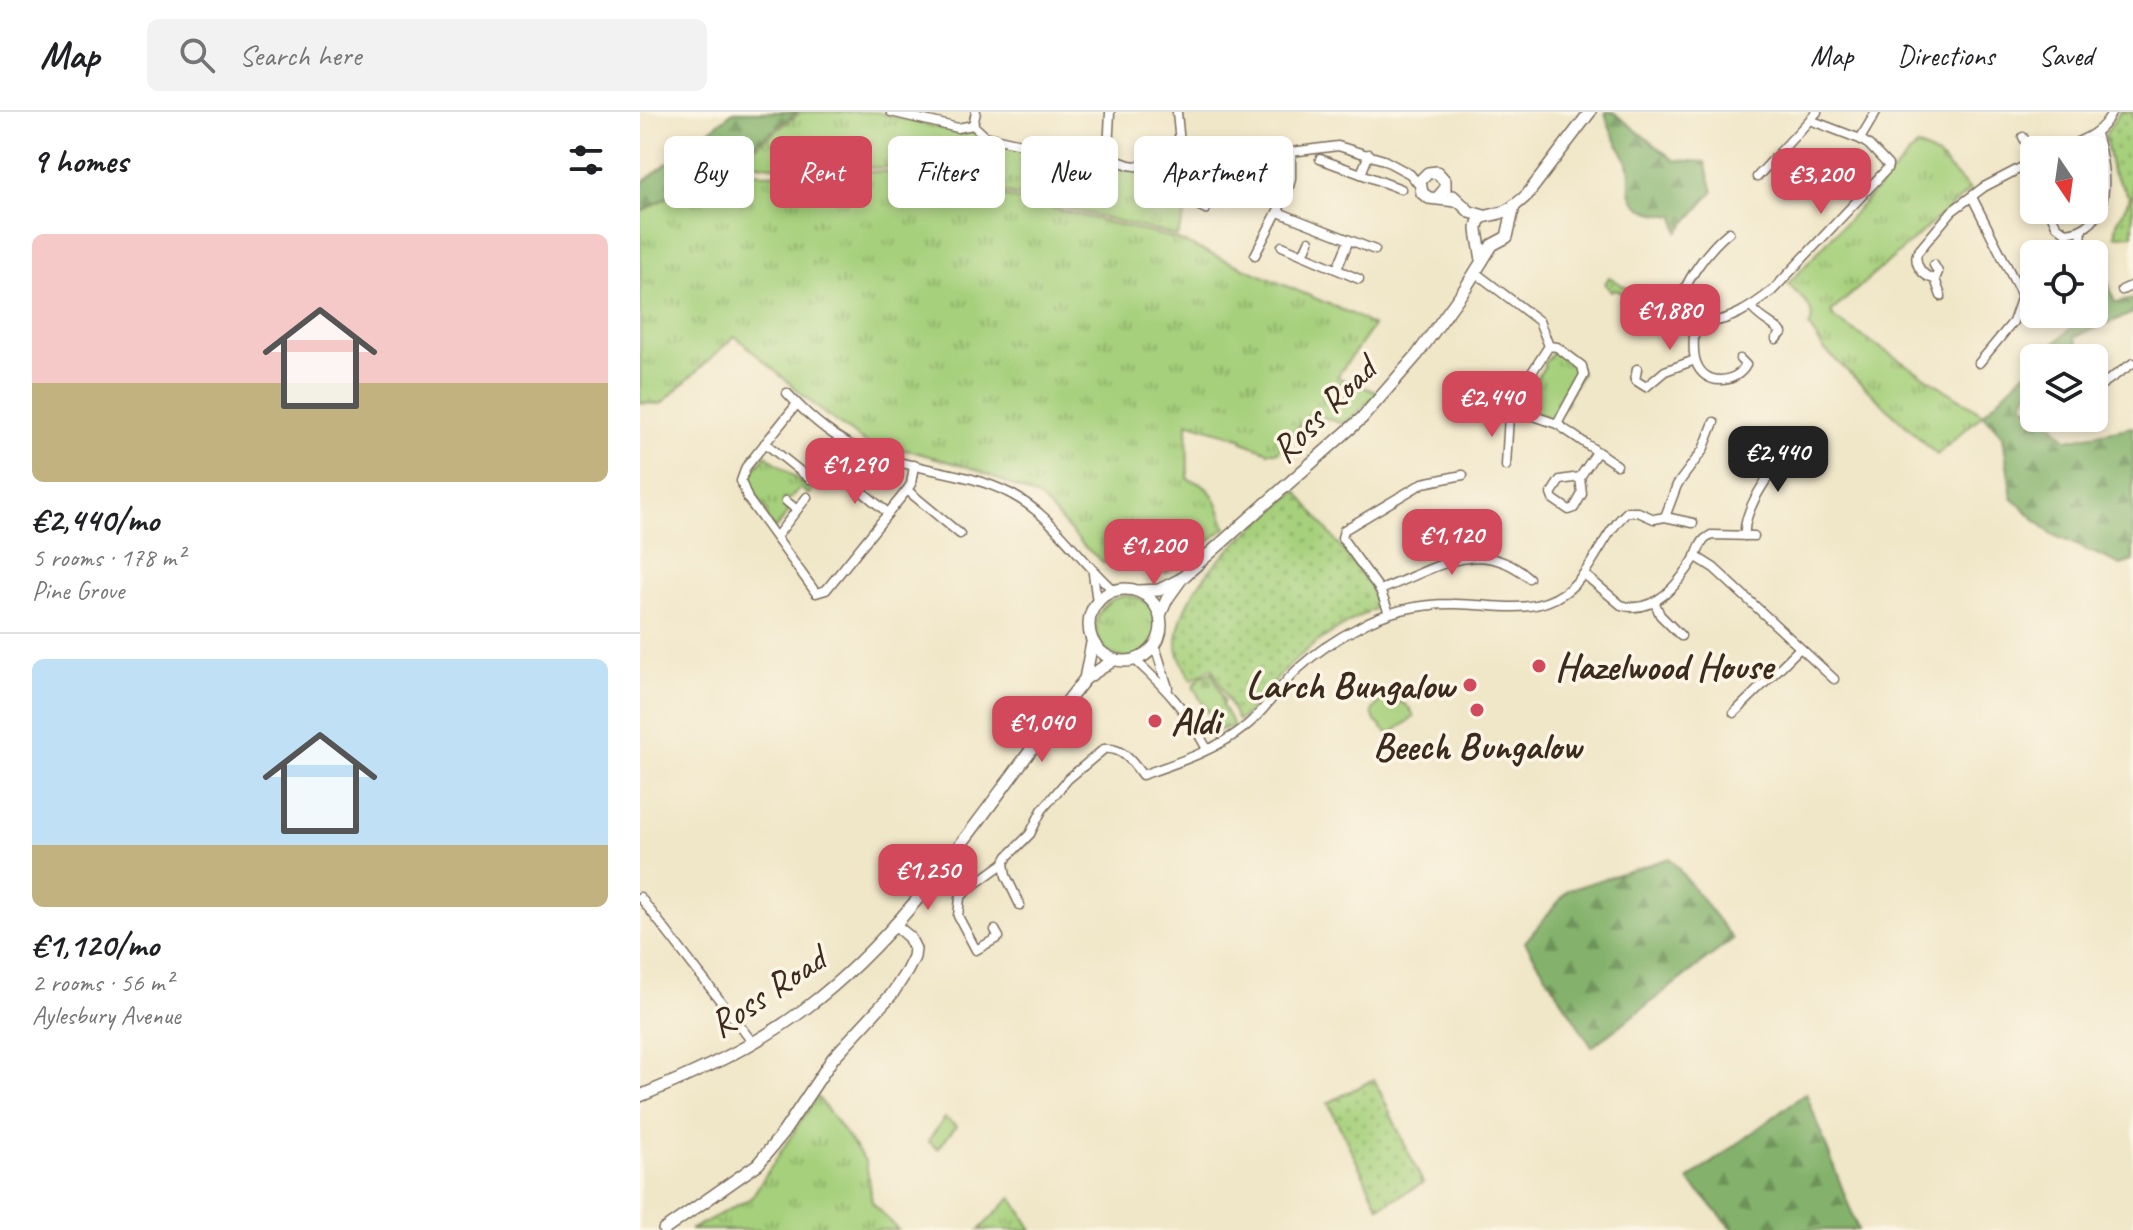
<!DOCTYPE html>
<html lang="en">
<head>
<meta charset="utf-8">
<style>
	:root { --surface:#fff; --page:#f2f2f2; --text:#202124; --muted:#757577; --line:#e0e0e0; --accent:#d1495b }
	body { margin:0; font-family:Caveat,sans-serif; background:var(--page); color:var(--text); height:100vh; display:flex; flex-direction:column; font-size:30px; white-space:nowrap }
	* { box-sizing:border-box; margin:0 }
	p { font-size:26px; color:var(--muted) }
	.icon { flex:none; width:44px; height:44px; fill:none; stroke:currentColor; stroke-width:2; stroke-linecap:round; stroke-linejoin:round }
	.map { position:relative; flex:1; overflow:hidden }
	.panel { display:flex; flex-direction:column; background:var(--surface); width:640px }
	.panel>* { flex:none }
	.hud { position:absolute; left:24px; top:24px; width:760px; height:72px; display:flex; gap:16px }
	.needle { width:52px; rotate:167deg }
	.fabs { position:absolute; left:1380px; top:24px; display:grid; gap:16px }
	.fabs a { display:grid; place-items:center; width:88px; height:88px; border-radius:12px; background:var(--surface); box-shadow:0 4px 12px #0003; font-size:40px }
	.price { position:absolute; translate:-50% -68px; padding:0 18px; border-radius:16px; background:var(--accent); color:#fff; font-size:26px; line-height:52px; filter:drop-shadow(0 2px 4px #0008) }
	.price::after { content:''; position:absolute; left:50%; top:48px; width:24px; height:18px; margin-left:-12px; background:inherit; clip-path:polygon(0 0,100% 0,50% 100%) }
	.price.current { background:#222; color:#fff }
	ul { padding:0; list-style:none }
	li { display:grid; align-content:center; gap:16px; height:424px; padding:0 32px }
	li+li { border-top:2px solid var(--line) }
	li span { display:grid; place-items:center; height:248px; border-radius:12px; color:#555 }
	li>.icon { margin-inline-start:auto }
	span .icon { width:144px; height:144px; fill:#fffc; stroke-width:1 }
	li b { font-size:34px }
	h2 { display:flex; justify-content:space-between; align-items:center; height:96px; padding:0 32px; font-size:34px }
	.pill { padding:0 28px; border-radius:12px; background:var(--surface); box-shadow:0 4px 12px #0003; font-size:28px; line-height:72px }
	.pill.current { background:var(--accent); color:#fff }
	header { display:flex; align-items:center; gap:48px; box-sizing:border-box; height:112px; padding:0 40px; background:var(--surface); border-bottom:2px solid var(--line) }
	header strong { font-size:38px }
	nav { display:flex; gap:44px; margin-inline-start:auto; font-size:28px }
	.search { width:560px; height:72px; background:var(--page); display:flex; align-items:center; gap:20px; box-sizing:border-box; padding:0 28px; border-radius:12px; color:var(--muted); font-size:30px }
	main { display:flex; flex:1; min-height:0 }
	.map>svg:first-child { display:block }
	.grass { fill:url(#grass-tufts); stroke:#707d4d; stroke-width:2 }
	.forest { fill:url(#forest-firs); stroke:#606e45; stroke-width:2 }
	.cemetery { fill:url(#cemetery-stones); stroke:#707d4d; stroke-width:2 }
	.park { fill:url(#park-dots); stroke:#707d4d; stroke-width:2 }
	.pitch { fill:#a6d07c; stroke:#707d4d; stroke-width:2 }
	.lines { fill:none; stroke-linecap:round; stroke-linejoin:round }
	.street-casing { stroke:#7a6c5a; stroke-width:11 }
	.secondary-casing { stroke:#7a6c5a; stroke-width:14 }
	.street { stroke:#fff; stroke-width:8 }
	.secondary { stroke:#fff; stroke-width:11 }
	.poi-dot { fill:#d1495b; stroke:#fcf5e5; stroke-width:3 }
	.labels { text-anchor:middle; stroke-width:7; stroke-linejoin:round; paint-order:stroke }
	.street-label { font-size:38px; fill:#3b2a1e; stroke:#fcf5e5 }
	.poi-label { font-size:38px; font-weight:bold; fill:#3b2a1e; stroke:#fcf5e5; text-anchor:start }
</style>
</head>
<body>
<header>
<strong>Map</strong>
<div class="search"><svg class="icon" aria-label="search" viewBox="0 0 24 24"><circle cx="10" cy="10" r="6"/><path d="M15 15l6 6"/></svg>Search here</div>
<nav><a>Map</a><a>Directions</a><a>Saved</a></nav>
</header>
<main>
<section class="panel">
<h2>9 homes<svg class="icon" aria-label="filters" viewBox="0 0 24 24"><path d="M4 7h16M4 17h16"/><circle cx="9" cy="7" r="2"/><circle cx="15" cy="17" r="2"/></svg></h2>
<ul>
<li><span style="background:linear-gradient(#f6c9c9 60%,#c2b280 0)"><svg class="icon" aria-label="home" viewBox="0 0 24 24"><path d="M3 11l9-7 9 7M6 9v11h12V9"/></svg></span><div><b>€2,440/mo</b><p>5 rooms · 178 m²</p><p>Pine Grove</p></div></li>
<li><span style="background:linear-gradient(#bfe0f5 75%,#c2b280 0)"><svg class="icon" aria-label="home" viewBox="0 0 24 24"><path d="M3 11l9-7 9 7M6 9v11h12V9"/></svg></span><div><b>€1,120/mo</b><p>2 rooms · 56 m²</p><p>Aylesbury Avenue</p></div></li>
</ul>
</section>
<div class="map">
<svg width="1493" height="1118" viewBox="0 0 1493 1118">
	<defs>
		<pattern id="grass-tufts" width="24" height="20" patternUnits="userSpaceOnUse" patternTransform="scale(2)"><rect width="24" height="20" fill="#a6d07c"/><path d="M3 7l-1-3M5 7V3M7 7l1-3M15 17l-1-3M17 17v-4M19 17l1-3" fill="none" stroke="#88a965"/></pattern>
		<pattern id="forest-firs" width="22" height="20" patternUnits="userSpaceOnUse" patternTransform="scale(2)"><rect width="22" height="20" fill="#84b26c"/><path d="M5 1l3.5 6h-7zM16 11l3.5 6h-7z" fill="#6d9158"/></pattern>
		<pattern id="cemetery-stones" width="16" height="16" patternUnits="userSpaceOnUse" patternTransform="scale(2)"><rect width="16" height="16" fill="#a6d07c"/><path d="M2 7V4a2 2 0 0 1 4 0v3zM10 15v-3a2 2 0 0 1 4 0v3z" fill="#88a965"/></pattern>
		<pattern id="park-dots" width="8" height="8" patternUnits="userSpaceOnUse" patternTransform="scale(2)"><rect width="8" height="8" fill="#a6d07c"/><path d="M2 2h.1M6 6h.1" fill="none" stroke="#88a965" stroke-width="1.8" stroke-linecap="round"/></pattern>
	</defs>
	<rect width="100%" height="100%" fill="#fcf5e5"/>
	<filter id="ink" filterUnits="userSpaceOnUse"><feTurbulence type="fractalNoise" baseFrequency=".0125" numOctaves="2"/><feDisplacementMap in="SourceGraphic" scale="16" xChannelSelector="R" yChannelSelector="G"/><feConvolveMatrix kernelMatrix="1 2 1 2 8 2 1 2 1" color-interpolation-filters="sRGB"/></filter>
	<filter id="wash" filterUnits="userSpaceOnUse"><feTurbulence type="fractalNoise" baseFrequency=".006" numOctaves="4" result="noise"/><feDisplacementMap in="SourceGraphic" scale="32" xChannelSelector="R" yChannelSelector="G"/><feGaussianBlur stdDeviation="1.8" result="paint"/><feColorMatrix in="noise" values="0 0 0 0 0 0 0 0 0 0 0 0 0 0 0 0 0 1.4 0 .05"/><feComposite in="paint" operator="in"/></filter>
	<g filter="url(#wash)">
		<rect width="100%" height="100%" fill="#f0e6c8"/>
		<!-- grass -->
		<g class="grass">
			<path d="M161 0H236L319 21 332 19 339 26 428 46 427 51 445 54 450 51V48C469 45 469 51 485 56 525 68 542 61 578 45L583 50 578 52 562 87 553 83 537 124 262 55 152 57 97 49Z"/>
			<path d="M1277 34 1298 44 1330 78 1191 200 1194 206 1343 302 1297 343 1184 237 1169 215C1179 197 1160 185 1148 172Z"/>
			<path d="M93 49 106 57 122 62 263 59 536 127 712 202 733 214 697 265 739 281 704 312 670 301 638 340H629L602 330 603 327 547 310 548 367C576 375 577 391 586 416L527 461 464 451 446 436 400 386 335 357 271 339 229 333 185 302 95 224 21 292 0 291V100Z"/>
			<path d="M914 239C926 240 936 251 942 261L926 287 928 289 916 306 880 299 875 292 905 255 904 252Z"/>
			<path d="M126 343 163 372 173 362 180 368 169 383 161 376 150 387H144L143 390 149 400 135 417 127 406V399L111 376H107L108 361 113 353 116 355Z"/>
			<circle cx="487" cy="515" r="31"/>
			<path d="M747 587C760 588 770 592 774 605L749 623 735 609 732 600 739 590Z"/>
			<path d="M177 984 226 1050 232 1090 258 1118H50L111 1086Z"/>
			<path d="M372 1085 392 1118H339Z"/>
		</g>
		<!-- forest -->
		<g class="forest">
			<path d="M93 0H157L93 49 0 100V72Z"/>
			<path d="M965 0H973L1034 48 1065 50 1073 80 1038 120 1035 104C1020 102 997 101 991 83 988 73 992 62 988 52 980 33 969 21 965 0Z"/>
			<path d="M1468 170 1475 191 1493 187V201L1434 225 1438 232 1424 246H1400L1445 202H1454V193L1460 187Z"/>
			<path d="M1394 252V268L1383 291 1394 300V306H1407L1427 328 1493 315V449L1481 453 1411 422 1372 386 1363 324 1343 302Z"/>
			<path d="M1030 746 1093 827 952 935 885 830 928 778Z"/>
			<path d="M1166 981 1218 1118H1094L1048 1068Z"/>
		</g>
		<!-- cemetery -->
		<path class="cemetery" d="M572 560 584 589 582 593 594 614 578 619 553 574 561 564Z"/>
		<!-- park -->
		<g class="park">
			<path d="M1480 0H1493V34L1490 35 1493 39V123L1475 124 1477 111 1490 86 1472 59 1465 23Z"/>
			<path d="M969 165 997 182 992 197 984 183 975 177 971 179 965 172Z"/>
			<path d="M657 379 733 477 731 479 737 495C705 512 675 528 649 554 631 571 619 593 598 609L572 556 551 568C546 557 537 545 537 533 537 469 614 417 657 379Z"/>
			<path d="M734 967 783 1071 739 1095 688 991Z"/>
		</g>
		<!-- pitch -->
		<path class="pitch" d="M305 1006 316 1014 298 1037 288 1029Z"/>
	</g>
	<g filter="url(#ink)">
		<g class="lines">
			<defs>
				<g id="street">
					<path d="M251 0 318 16 333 13 345 24 417 40 443 44 468 39"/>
					<path d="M537 0 540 32"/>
					<path d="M1170 8 1220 27"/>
					<path d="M333 13 336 0"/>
					<path d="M1383 25 1394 44"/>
					<path d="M1419 38C1442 28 1461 23 1472 0"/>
					<path d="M468 39 478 49 489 53 529 59 575 42 651 40 698 34 744 48 770 62 779 73"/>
					<path d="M468 39 470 0"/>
					<path d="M680 47 721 62 729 42"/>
					<path d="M721 62 761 77"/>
					<path d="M1117 65 1177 0"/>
					<path d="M1332 85 1382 184 1373 210 1339 251"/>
					<path d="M555 92 566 97"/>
					<path d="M566 97 585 58V40"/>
					<path d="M1409 98 1416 113 1426 121C1476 116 1466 56 1456 22"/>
					<path d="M638 100 735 138"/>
					<path d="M642 134 719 167"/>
					<path d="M1440 142 1442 118"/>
					<path d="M615 143 648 79 651 66V40"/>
					<path d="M663 143 669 129"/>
					<path d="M1294 153 1298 160 1295 167"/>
					<path d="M697 157 709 128"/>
					<path d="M836 161 899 209 909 234 917 235 942 254 944 263 917 312 894 304 865 302 909 234"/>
					<path d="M1482 178 1493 173"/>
					<path d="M1301 184 1295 167C1283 165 1274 153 1277 141L1312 99 1344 75 1394 49"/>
					<path d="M1111 195C1120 207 1133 211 1142 221L1136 227"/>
					<path d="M1023 202 1019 210 1001 202 1005 194C1061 218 1083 217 1132 179L1247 57 1248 53 1229 33 1220 27 1236 0"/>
					<path d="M1038 205C1037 177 1068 137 1089 120"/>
					<path d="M1055 212C1054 224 1052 239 1056 250 1064 274 1095 273 1106 253L1100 247"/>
					<path d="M997 257 995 268 1006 275 1025 259 1055 248"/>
					<path d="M1454 278 1493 251"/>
					<path d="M147 281C169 305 194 327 224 339 272 359 325 358 371 382 415 405 437 446 473 478"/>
					<path d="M823 291 827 301 865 302"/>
					<path d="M157 292 106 355 101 369 108 387 176 481 186 478 267 378 271 372 274 353"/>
					<path d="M917 312 977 353"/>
					<path d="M125 331 170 367"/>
					<path d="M866 354 869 303"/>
					<path d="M202 363 248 401"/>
					<path d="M940 365 920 368 911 382 913 387 929 398 934 396 942 382 940 365 957 340"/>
					<path d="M221 378 230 367"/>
					<path d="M267 378 320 422"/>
					<path d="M146 389 157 398"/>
					<path d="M1025 405 1037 373 1063 338 1074 310"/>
					<path d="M1105 424C1102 396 1133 359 1148 335"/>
					<path d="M136 425 167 385"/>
					<path d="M1055 444 1074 456 1194 567"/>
					<path d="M453 461 457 490"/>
					<path d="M944 462 981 493C1014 504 1041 469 1056 444 1059 437 1060 432 1065 427L1071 423 1114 424"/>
					<path d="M740 478C792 459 838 422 889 466"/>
					<path d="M1015 491 1020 503 1041 524"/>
					<path d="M749 501 740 478 702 426 704 418 783 371 823 363"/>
					<path d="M515 534 528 576"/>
					<path d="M495 548C528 578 546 598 567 637"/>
					<path d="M1094 601 1159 537"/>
					<path d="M364 751 366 764 380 793"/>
					<path d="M0 785 113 931"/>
					<path d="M355 818 359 825 336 838 318 804 320 786 328 777 364 751 368 744 390 722 402 698 428 667 464 637C482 635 492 649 502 663 537 651 577 638 606 614 626 598 639 574 659 556 676 540 698 526 719 515 747 499 779 492 812 492 850 491 889 505 924 481 953 461 961 424 987 400H998L1014 407 1025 405 1053 411"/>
				</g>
				<g id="secondary">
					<path d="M813 84 830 100 844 104"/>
					<path d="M798 85 805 77V69L797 60 788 61 780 69 782 81 789 86 816 89"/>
					<path d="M842 149C841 139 838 128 837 117 837 102 851 104 860 101 870 99 879 90 887 83L950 0"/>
					<circle cx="485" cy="513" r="36"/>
					<path d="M499 479 519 478 539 468"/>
					<path d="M520 503 527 487 542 466 722 306 777 243 826 175 852 133 867 125 874 94"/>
					<path d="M445 567 452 531"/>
					<path d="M0 984C58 960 116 934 166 896 276 814 359 674 445 567L474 548"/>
					<path d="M24 1118 118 1052 143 1021 193 946 252 882 267 859 274 845 275 837 269 825 255 813"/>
				</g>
			</defs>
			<!-- street casing -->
			<use href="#street" class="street-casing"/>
			<!-- secondary casing -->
			<use href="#secondary" class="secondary-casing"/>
			<!-- street -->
			<use href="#street" class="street"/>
			<!-- secondary -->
			<use href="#secondary" class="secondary"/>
		</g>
	</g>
	<!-- markers -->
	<g class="poi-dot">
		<circle cx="899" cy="554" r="8"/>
		<circle cx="830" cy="573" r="8"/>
		<circle cx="837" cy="598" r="8"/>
		<circle cx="515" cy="609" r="8"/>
	</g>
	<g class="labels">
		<!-- street labels -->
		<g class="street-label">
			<text transform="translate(683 297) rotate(-45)" y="13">Ross Road</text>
			<text transform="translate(127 879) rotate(-34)" y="13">Ross Road</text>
		</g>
		<!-- poi labels -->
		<g class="poi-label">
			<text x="915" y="567">Hazelwood House</text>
			<text x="814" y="586" text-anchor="end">Larch Bungalow</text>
			<text x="531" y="622">Aldi</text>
			<text x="837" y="647" text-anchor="middle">Beech Bungalow</text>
		</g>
	</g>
</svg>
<div class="fabs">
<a><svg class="needle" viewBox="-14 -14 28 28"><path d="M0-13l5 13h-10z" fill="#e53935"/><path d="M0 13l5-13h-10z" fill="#757577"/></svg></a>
<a><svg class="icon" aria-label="locate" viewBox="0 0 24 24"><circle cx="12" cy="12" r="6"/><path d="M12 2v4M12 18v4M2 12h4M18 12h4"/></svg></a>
<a><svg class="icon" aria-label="layers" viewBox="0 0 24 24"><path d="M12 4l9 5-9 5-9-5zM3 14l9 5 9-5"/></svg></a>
</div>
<b class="price" style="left:1181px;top:104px">€3,200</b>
<b class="price" style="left:1030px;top:240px">€1,880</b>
<b class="price" style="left:852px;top:327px">€2,440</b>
<b class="price current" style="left:1138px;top:382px">€2,440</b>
<b class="price" style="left:215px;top:394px">€1,290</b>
<b class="price" style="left:812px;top:465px">€1,120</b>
<b class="price" style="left:514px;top:475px">€1,200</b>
<b class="price" style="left:402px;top:652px">€1,040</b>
<b class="price" style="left:288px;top:800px">€1,250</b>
<div class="hud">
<a class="pill">Buy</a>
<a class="pill current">Rent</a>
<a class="pill">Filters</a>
<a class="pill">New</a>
<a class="pill">Apartment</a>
</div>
</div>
</main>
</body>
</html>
